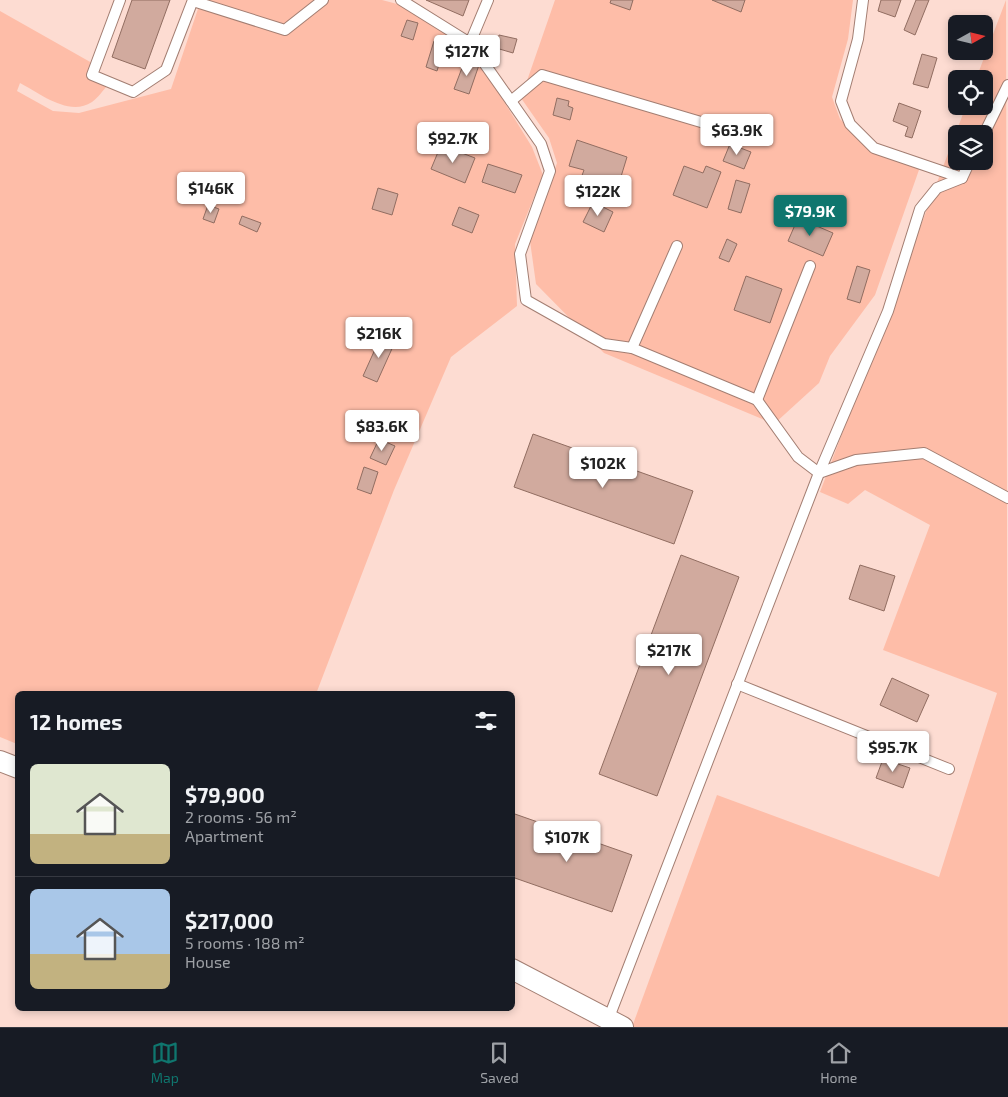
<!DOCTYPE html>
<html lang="en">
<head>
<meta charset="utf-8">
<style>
	:root { --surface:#171b24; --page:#242831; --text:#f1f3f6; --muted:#9ea1a6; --line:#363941; --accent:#0f766e }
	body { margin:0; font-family:"Exo 2",sans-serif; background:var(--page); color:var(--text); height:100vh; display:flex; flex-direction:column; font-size:19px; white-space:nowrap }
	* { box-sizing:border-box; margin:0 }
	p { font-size:16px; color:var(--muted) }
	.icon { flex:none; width:28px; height:28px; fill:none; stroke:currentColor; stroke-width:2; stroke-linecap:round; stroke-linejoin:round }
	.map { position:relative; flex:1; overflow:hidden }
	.panel { position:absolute; left:15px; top:691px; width:500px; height:320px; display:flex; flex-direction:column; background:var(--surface); border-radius:8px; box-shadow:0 2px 8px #0003 }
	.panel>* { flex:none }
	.needle { width:32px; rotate:82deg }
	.fabs { position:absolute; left:948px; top:15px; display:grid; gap:10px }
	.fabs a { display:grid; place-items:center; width:45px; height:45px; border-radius:8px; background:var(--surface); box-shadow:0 2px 8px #0003; font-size:25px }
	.price { position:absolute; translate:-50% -42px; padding:0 11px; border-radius:5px; background:#fff; color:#222; font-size:16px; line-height:32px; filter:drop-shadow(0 1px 2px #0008) }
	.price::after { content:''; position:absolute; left:50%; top:30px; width:15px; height:11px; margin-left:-8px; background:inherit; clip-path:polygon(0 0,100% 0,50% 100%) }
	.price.selected { background:var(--accent); color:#fff }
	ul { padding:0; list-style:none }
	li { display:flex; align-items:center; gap:15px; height:125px; padding:0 15px }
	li+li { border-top:1px solid var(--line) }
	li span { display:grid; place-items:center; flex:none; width:140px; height:100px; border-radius:8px; color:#555 }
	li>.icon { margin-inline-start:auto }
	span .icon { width:60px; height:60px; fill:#fffc; stroke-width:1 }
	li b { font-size:21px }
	h2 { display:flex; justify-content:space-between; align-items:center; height:60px; padding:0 15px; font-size:21px }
	.tab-bar { display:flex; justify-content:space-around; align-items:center; height:70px; border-top:1px solid var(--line); background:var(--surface); font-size:14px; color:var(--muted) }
	.tab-bar a { display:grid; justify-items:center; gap:2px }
	.tab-bar .selected { color:var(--accent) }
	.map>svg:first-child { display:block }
	.green { fill:#febda8; fill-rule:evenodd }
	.building { fill:#d1aa9e; stroke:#916d61 }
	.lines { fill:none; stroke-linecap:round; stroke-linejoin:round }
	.lane-casing { stroke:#a37e72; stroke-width:12 }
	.street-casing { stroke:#a37e72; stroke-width:22 }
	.lane { stroke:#fff; stroke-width:10 }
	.street { stroke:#fff; stroke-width:20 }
</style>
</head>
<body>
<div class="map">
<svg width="1008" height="1027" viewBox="0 0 1008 1027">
	<rect width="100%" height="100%" fill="#fddcd2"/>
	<!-- green -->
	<g class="green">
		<path d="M201 0H382L401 5 474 53 532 147 543 175 515 244 517 306 451 357 394 490 316 694H18L17 744 0 737V11L92 63 88 75 108 85C103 90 98 98 92 102 69 117 41 94 20 83L17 91 53 111 79 113 171 89Z"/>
		<path d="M555 0H853L848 39 832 97 840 119 862 141 920 167 875 295 830 356 819 383 774 424 604 353 536 284 530 241 557 163 549 138 521 98Z"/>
		<path d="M1006 0 1008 1027H632L717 795 939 877 997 693 883 650 930 525 865 490 848 504 820 492 966 106H984V79H976ZM956 134H984V161H956Z"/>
	</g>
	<!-- building -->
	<g class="building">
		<path d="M132 0H170L145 69 112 57Z"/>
		<path d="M426 0H469L463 16Z"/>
		<path d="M611 0H633L630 10 610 3Z"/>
		<path d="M712 0H745L741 12Z"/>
		<path d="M881 0H901L895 17 878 11Z"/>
		<path d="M916 0H929L915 35 904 30Z"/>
		<path d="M407 20 418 23 413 40 401 36Z"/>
		<path d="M499 35 517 39 513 53 496 48Z"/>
		<path d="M434 41 445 45 437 71 426 67Z"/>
		<path d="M922 54 937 58 928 88 913 84Z"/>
		<path d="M465 60 479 65 469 94 454 89Z"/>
		<path d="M557 98 569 101 568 106 573 108 570 120 553 115Z"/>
		<path d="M899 103 921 111 912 138 905 136 908 127 893 121Z"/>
		<path d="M577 140 627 157 616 193 580 181 584 170 569 166Z"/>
		<path d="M730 144 751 152 744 169 723 161Z"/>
		<path d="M441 145 475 158 465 183 431 169Z"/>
		<path d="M488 164 522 175 515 193 482 182Z"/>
		<path d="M684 166 703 173 706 166 721 172 707 208 673 195Z"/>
		<path d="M736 180 750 184 741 213 728 209Z"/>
		<path d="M378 188 398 194 392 215 372 209Z"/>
		<path d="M593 202 613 212 604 232 583 222Z"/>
		<path d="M208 205 219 209 214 223 203 219Z"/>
		<path d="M459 207 479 215 472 233 452 225Z"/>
		<path d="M242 216 261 223 257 232 239 224Z"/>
		<path d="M798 218 833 233 823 256 788 241Z"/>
		<path d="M727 239 737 244 729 262 719 258Z"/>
		<path d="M857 266 870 270 860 303 847 299Z"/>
		<path d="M746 276 782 289 770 323 734 310Z"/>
		<path d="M381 336 395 342 377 382 363 376Z"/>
		<path d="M533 434 693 491 674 544 514 487Z"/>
		<path d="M379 439 395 446 386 465 370 458Z"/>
		<path d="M364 467 378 472 371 494 357 489Z"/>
		<path d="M681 555 739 577 657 796 599 774Z"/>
		<path d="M860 565 895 576 884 611 849 599Z"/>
		<path d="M892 678 929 695 917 722 880 705Z"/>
		<path d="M883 759 910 768 903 788 876 778Z"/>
		<path d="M512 813 632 855 612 912 512 877Z"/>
	</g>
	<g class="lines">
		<defs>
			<g id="lane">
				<path d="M120 0 92 75 133 92 166 70 193 0"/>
				<path d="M401 0 470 43 541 144 550 171 520 254 526 300 604 344 632 348 757 400 798 457 819 473"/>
				<path d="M863 0 858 39 841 101 850 124 874 148 962 178"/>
				<path d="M193 1 285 30 323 0"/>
				<path d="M470 43 488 0"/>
				<path d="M511 101 542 75 755 138"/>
				<path d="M984 134 1008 85"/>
				<path d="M632 348 677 246"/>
				<path d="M757 400 810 266"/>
				<path d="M819 473 856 460 924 453 1008 498"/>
				<path d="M737 684 949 769"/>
				<path d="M608 1020 819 473 888 311 920 209 937 188 962 178 970 161"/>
			</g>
			<g id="street">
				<path d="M0 761 18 768"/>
				<path d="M512 969 623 1027"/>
			</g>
		</defs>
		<!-- lane casing -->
		<use href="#lane" class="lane-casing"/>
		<!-- street casing -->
		<use href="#street" class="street-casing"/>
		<!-- lane -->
		<use href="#lane" class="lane"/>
		<!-- street -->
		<use href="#street" class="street"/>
	</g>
</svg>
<div class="fabs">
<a><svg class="needle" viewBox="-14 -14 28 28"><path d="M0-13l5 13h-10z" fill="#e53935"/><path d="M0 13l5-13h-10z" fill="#9ea1a6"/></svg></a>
<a><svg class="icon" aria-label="locate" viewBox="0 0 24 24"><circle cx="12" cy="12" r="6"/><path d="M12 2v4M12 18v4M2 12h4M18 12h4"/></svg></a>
<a><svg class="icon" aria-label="layers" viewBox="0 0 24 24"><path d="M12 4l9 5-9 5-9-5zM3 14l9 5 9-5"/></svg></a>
</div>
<b class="price" style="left:467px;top:77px">$127K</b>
<b class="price" style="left:737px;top:156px">$63.9K</b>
<b class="price" style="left:453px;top:164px">$92.7K</b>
<b class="price" style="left:211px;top:214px">$146K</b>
<b class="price" style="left:598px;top:217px">$122K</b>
<b class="price selected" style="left:810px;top:237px">$79.9K</b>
<b class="price" style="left:379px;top:359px">$216K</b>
<b class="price" style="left:382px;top:452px">$83.6K</b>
<b class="price" style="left:603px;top:489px">$102K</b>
<b class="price" style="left:669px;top:676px">$217K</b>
<b class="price" style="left:893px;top:773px">$95.7K</b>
<b class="price" style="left:567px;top:863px">$107K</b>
<section class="panel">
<h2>12 homes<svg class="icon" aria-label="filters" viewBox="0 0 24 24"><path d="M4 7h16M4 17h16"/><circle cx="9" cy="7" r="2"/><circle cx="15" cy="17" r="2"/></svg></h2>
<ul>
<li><span style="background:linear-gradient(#dfe7d0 70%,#c2b280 0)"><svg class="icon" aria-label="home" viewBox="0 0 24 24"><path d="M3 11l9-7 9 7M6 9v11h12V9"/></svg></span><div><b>$79,900</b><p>2 rooms · 56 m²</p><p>Apartment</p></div></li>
<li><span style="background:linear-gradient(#a9c7e8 65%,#c2b280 0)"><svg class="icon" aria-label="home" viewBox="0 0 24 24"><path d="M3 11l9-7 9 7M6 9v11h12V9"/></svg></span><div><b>$217,000</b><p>5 rooms · 188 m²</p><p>House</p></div></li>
</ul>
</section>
</div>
<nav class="tab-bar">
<a class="selected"><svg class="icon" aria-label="map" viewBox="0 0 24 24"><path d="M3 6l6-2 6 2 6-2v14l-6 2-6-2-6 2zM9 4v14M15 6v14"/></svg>Map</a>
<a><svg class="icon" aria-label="saved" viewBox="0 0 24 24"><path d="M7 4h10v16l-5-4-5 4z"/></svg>Saved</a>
<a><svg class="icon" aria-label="home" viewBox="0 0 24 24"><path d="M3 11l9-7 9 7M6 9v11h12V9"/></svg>Home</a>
</nav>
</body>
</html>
